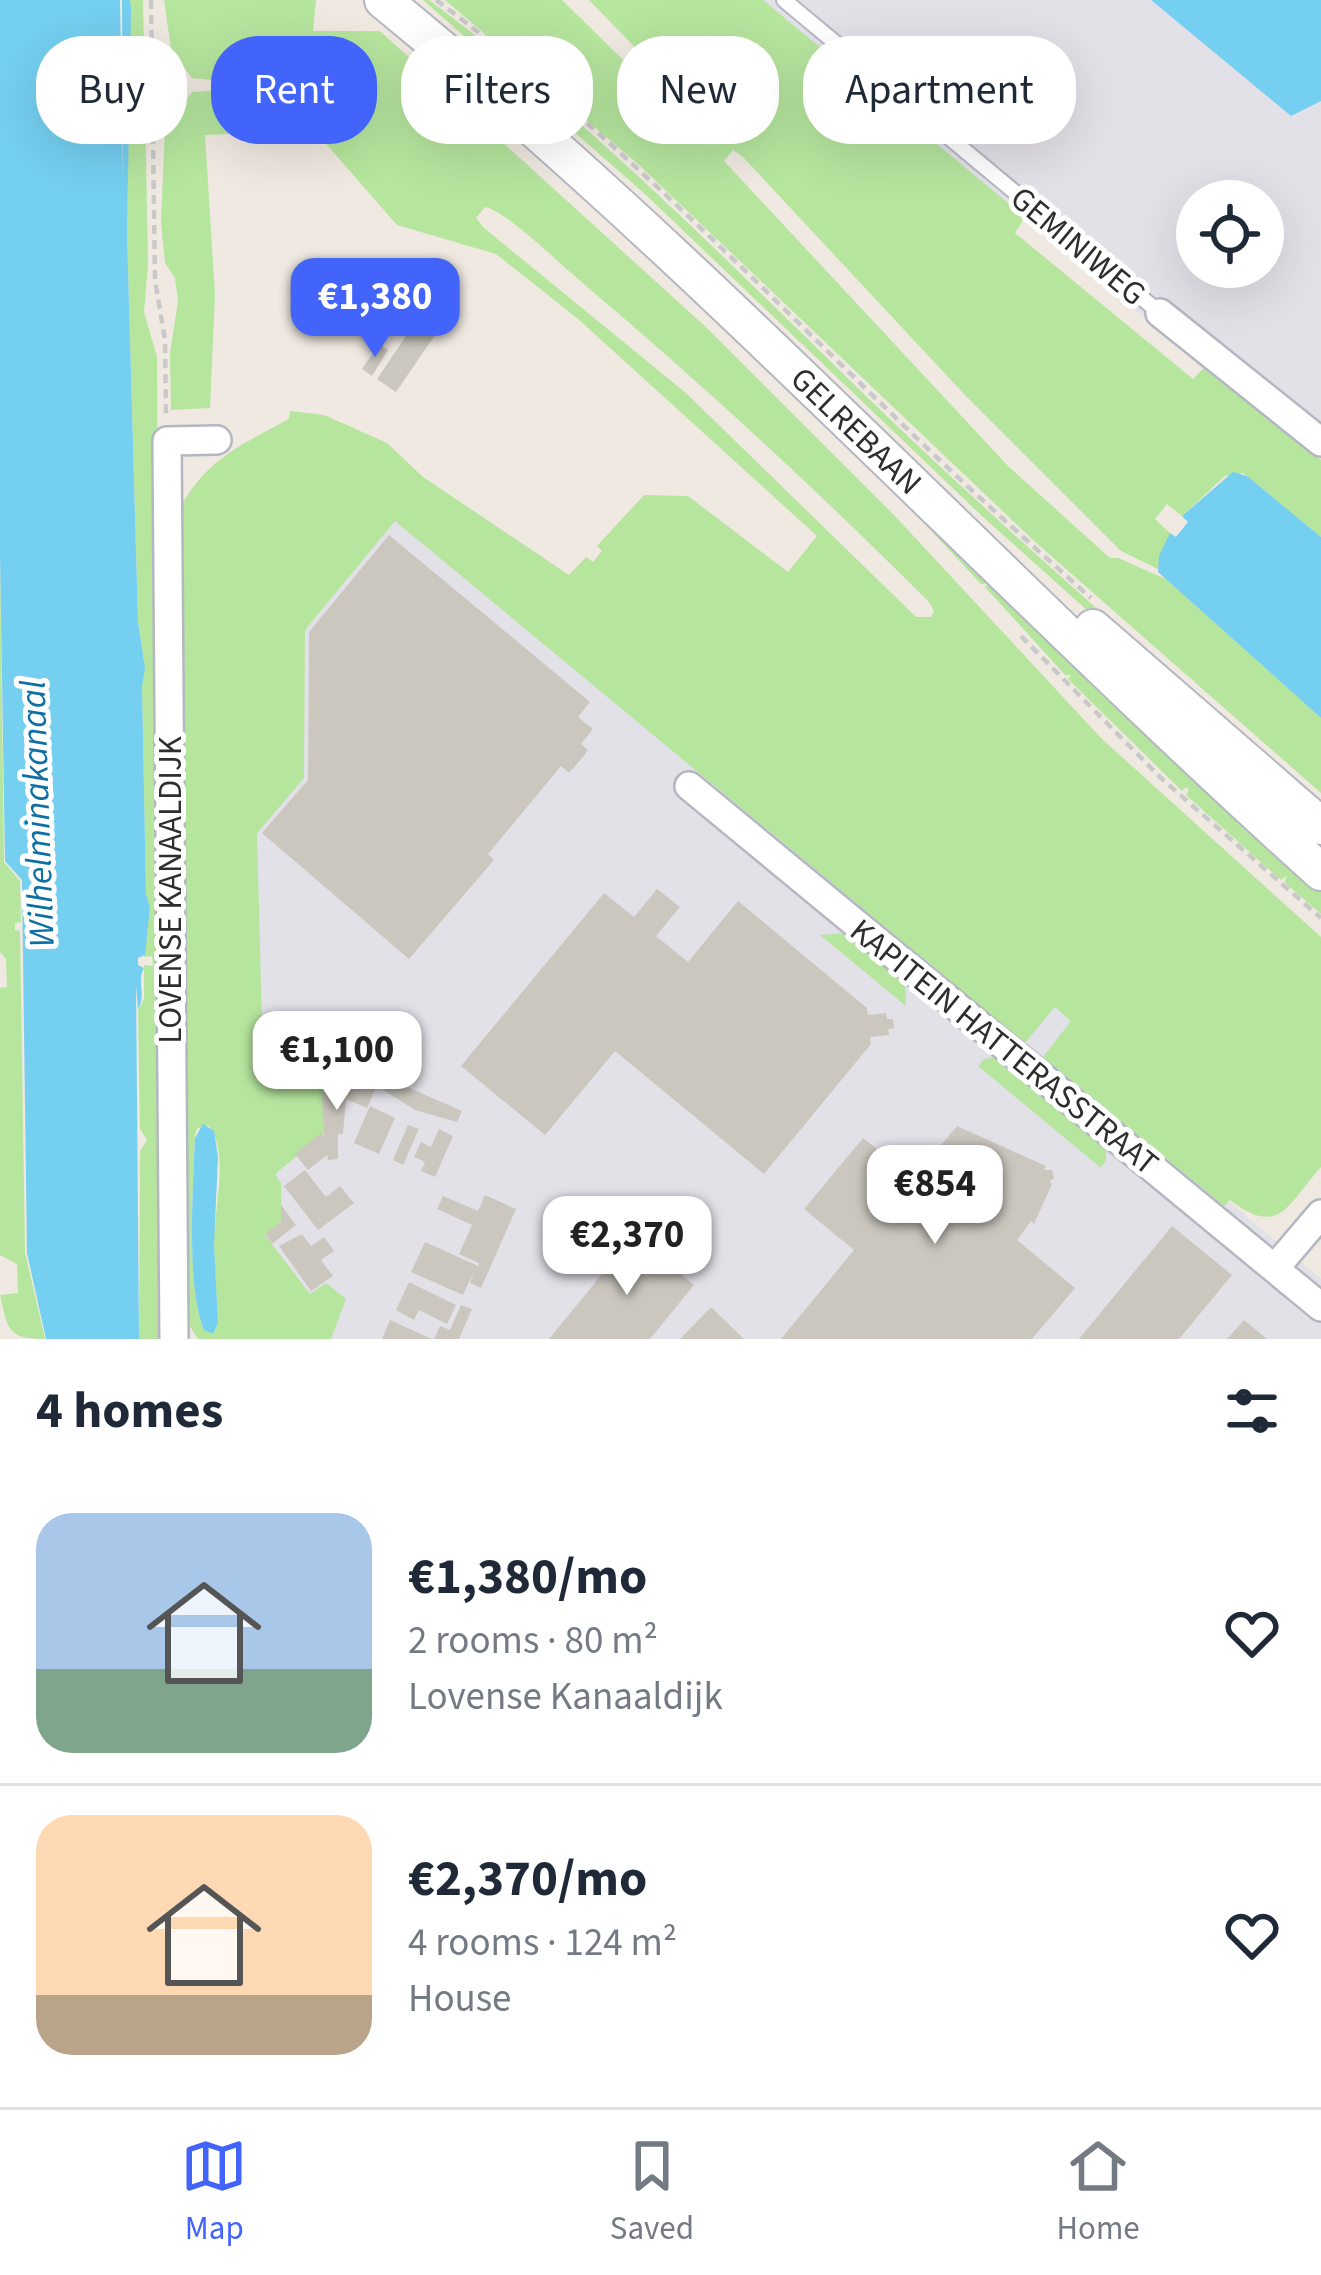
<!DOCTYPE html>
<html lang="en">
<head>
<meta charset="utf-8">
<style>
	:root { --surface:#fff; --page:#f2f2f3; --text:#1f2937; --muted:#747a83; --line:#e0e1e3; --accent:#4264fb }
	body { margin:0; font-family:"Source Sans 3",sans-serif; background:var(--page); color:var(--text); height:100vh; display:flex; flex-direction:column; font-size:45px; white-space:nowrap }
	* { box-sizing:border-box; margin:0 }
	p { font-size:39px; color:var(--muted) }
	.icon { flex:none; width:66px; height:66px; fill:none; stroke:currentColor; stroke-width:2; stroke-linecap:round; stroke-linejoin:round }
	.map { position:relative; height:1339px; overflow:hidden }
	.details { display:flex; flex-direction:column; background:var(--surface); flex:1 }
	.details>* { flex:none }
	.top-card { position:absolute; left:36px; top:36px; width:1251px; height:108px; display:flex; gap:24px }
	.fabs { position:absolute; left:1176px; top:180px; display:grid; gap:24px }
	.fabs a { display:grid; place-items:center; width:108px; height:108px; border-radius:50%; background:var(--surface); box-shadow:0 12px 48px #0002; font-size:60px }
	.price { position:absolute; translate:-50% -102px; padding:0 27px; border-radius:24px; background:#fff; color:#222; font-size:39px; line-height:78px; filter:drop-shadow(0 3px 6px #0008) }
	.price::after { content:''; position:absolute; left:50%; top:72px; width:36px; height:27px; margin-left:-18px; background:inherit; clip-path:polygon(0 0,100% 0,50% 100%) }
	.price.on { background:var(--accent); color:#fff }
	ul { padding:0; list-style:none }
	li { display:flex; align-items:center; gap:36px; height:300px; padding:0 36px }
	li+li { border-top:3px solid var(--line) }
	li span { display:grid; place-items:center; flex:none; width:336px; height:240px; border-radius:36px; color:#555 }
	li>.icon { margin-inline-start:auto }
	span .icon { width:144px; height:144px; fill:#fffc; stroke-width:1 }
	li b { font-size:51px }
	h2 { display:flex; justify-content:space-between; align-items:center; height:144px; padding:0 36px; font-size:51px }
	.chip { padding:0 42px; border-radius:48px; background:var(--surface); box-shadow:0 12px 48px #0002; font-size:42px; line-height:108px }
	.chip.on { background:var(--accent); color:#fff }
	.menu { display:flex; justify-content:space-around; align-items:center; height:168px; border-top:3px solid var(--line); background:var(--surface); font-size:33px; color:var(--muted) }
	.menu a { display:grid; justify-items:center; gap:6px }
	.menu .on { color:var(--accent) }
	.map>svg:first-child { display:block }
	.industrial { fill:#e3e1e8; fill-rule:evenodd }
	.green { fill:#b6e59e; fill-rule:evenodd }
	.water { fill:#75cff0 }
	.building { fill:#cbc7bf }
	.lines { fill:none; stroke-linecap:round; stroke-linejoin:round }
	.service-casing { stroke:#b4b7c1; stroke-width:18 }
	.minor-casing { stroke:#b4b7c1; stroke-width:32 }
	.tertiary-casing { stroke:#b4b7c1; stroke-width:40 }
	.path { stroke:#c9c9c9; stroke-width:4.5; stroke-dasharray:9 6; stroke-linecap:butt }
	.service { stroke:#fff; stroke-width:14 }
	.minor { stroke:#fff; stroke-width:27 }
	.tertiary { stroke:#fff; stroke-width:36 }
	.labels { text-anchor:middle; stroke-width:10; stroke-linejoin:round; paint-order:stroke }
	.street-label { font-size:33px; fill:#2e2e2e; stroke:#fff }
	.water-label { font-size:36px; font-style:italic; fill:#0d6fa3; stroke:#fff }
</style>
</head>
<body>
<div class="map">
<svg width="1321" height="1339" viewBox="0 0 1321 1339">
	<rect width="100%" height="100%" fill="#efe9e1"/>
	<!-- industrial -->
	<g class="industrial">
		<path d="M758 0H1185L1321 82V463ZM1197 201H1263V267H1197Z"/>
		<path d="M394 515 1075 1020 1058 1057 1321 1279V1339H249L252 830 300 630Z"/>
	</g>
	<!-- green -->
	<g class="green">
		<path d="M130 0H143L148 265 144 312 157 357 162 1339H139L140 1151 147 1140 140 1129 138 1010 144 999V965L153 966 152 956 144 957 150 907 146 894 142 686 144 661 138 622 127 232Z"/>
		<path d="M164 0H316L313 31H380L708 329 893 514 1102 739 1321 937V1167C1287 1205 1280 1238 1230 1200L1224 1206 1043 1057 1071 1021 1055 1007 1025 1043 395 521 305 630 304 778 257 833 262 1022 340 1057 325 1089 324 1134 275 1174 281 1183V1222L265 1235 310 1294 326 1283 346 1299 331 1339H198L182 1314 172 521C205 460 230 451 289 419L290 411 324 415 387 443 423 477 569 575 586 557 593 562 602 551 597 546 644 495 688 496 788 572 817 536 577 318 496 254 397 225 314 130 205 135 215 295 210 408 171 410 170 353 178 301 175 278 165 263 161 221 165 129 192 92 221 90 220 81 192 78 171 49ZM485 207C506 211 559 263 578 279 700 382 816 489 929 602L934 611 931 617H916L686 393 484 228 476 218ZM209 1126C229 1153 215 1206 214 1237 214 1266 217 1294 218 1323L213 1334 204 1330C186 1284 193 1186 195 1134L198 1128Z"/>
		<path d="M423 0H429C587 118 727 261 868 398 969 496 1074 589 1179 681L1174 688 983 517 646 195Z"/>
		<path d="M445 0H562L710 145 720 135 589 0H763L1025 217 1015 233 1193 379 1206 366 1321 460V537L1243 473 1225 476 1182 516 1167 504 1155 519 1170 533 1158 569 1121 551 964 394 742 156 733 150 724 161 1009 467 1110 558H1118L1166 579 1321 718V793L1033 540 638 164Z"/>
		<path d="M845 440 1321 882V914L1285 883 1286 876 1281 880 1186 795 1189 790 1186 787 1182 791 1068 679 1071 675H1065L985 587 988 583 981 584 922 521 926 517 923 513 919 516Z"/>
		<path d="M0 554 4 862 20 881 21 922 15 923V930L20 931 25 1252 45 1339C7 1339 8 1329 0 1295L18 1293 17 1264 0 1255V988L7 987 6 959 0 952Z"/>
		<path d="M848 933 905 981 906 1006 820 935Z"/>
		<path d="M997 1057 1106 1147V1160L1101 1168 978 1066 984 1059Z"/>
	</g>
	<!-- water -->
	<g class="water">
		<path d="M0 0H120L123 183 122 0H130L131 8 127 233 138 622 145 668 142 686 146 894 150 907 145 955 138 958V965L144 968C136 982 147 995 138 1009L136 985 139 1339H46L27 1253 22 880 5 861 0 554Z"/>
		<path d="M1151 0H1321V101L1291 116Z"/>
		<path d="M1233 472 1247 476 1321 537V718L1158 572 1159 556 1170 533 1176 537 1188 522 1182 516Z"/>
		<path d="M203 1124 214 1131 218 1157 214 1244 218 1323 213 1334 204 1330C186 1286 193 1188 195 1138Z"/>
	</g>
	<!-- building -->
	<g class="building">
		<path d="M427 305 446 319 396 392 377 379Z"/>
		<path d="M379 344 388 350 372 376 362 369Z"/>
		<path d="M389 535 590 702 578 717 593 729 581 744 588 750 582 758 569 773 561 766 488 854 494 860 409 959 262 833 308 780 309 632Z"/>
		<path d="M657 889 680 907 656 936 688 962 738 901 867 1008 868 1015 886 1013 887 1019H893L894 1028 888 1029 889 1035 870 1037 871 1044 764 1174 615 1051 545 1135 461 1066 604 893 634 917Z"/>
		<path d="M337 1064 378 1083 367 1108 346 1099 343 1134H338V1159L328 1160 327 1155 308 1170 295 1154 321 1133 324 1137 322 1096Z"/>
		<path d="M382 1076 462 1111 457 1122 415 1110 377 1086Z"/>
		<path d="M370 1106 395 1118 379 1154 354 1143Z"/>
		<path d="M408 1125 419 1129 403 1165 393 1160Z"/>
		<path d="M957 1126 1046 1166 1044 1170H1052L1054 1178 1049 1182 1052 1184 1034 1224 1031 1221 1017 1240 1075 1288 1032 1339H781L854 1250 804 1209 863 1138 913 1178Z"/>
		<path d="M439 1129 453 1136 435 1177 421 1171 425 1162 414 1157 421 1142 431 1147Z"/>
		<path d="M305 1170 326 1197 340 1186 354 1203 318 1230 284 1186Z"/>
		<path d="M485 1195 516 1209 481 1288 470 1283 474 1271 463 1295 411 1272 425 1242 478 1266 479 1263 459 1254 472 1225 437 1209 443 1196 478 1211Z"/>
		<path d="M281 1205 296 1225 272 1244 265 1234 281 1222Z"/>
		<path d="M1172 1226 1232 1275 1179 1339H1079Z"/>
		<path d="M302 1234 311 1246 324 1237 334 1251 321 1260 333 1276 311 1291 279 1246Z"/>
		<path d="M634 1235 694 1285 650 1339H549Z"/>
		<path d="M409 1282 456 1305 447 1324 419 1310 414 1320 396 1310Z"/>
		<path d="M461 1305 472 1309 459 1339H434L440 1326 450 1330Z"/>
		<path d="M711 1307 744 1339H680Z"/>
		<path d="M390 1320 432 1339H382Z"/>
		<path d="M1244 1320 1267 1339H1227Z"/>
	</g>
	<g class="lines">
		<defs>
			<path id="service" d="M784 0 1160 313"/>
			<g id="minor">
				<path d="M1160 313 1321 442"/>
				<path d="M689 786 1321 1307"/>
				<path d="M1275 1268 1321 1214"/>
				<path d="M174 1339 167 441 217 440"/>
			</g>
			<g id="tertiary">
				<path d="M383 0C714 271 1003 586 1321 872"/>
				<path d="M1093 628 1321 826"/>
			</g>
		</defs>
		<!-- service casing -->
		<use href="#service" class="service-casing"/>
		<!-- minor casing -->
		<use href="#minor" class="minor-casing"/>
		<!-- tertiary casing -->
		<use href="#tertiary" class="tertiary-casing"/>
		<!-- path -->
		<g class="path">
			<path d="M151 0 155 280 165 340 166 417"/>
			<path d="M436 0C602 123 748 275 896 418 959 480 1025 539 1091 598"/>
			<path d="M1021 636 1162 779 1321 918"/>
		</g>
		<!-- service -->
		<use href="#service" class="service"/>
		<!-- minor -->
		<use href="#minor" class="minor"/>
		<!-- tertiary -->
		<use href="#tertiary" class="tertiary"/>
	</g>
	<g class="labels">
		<!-- street labels -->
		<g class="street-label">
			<text transform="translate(1079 245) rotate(40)" y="12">GEMINIWEG</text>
			<text transform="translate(857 430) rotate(44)" y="12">GELREBAAN</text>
			<text transform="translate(169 890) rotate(-90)" y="12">LOVENSE KANAALDIJK</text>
			<text transform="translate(1005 1046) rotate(39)" y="12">KAPITEIN HATTERASSTRAAT</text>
		</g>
		<!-- water labels -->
		<g class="water-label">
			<text transform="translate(36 814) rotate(-92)" y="13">Wilhelminakanaal</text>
		</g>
	</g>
</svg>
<div class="fabs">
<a><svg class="icon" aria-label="locate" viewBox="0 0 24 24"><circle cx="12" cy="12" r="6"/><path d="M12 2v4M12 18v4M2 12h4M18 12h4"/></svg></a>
</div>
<b class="price on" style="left:375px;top:360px">€1,380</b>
<b class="price" style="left:337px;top:1113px">€1,100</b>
<b class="price" style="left:935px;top:1247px">€854</b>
<b class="price" style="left:627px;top:1298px">€2,370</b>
<div class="top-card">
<a class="chip">Buy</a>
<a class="chip on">Rent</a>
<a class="chip">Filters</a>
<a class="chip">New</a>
<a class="chip">Apartment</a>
</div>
</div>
<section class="details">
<h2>4 homes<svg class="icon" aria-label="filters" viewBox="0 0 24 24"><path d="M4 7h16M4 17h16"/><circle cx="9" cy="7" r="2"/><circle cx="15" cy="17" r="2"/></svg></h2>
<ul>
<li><span style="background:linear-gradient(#a9c7e8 65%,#7fa58c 0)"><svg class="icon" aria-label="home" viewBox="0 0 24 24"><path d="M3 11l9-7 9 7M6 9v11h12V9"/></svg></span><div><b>€1,380/mo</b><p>2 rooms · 80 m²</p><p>Lovense Kanaaldijk</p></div><svg class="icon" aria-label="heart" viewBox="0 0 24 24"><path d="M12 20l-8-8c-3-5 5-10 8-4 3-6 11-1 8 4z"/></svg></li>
<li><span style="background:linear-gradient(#ffd9b3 75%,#b9a48a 0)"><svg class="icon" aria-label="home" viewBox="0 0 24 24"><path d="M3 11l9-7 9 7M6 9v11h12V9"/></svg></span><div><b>€2,370/mo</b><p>4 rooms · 124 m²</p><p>House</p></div><svg class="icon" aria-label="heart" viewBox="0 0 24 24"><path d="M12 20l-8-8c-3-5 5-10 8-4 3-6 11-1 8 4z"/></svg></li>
</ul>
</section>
<nav class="menu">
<a class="on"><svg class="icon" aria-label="map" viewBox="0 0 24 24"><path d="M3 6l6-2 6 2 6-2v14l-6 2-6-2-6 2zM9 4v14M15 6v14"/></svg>Map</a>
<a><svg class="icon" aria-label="saved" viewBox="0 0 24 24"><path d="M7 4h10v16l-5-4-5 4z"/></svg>Saved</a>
<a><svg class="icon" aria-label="home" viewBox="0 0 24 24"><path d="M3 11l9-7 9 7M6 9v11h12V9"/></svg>Home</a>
</nav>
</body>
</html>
